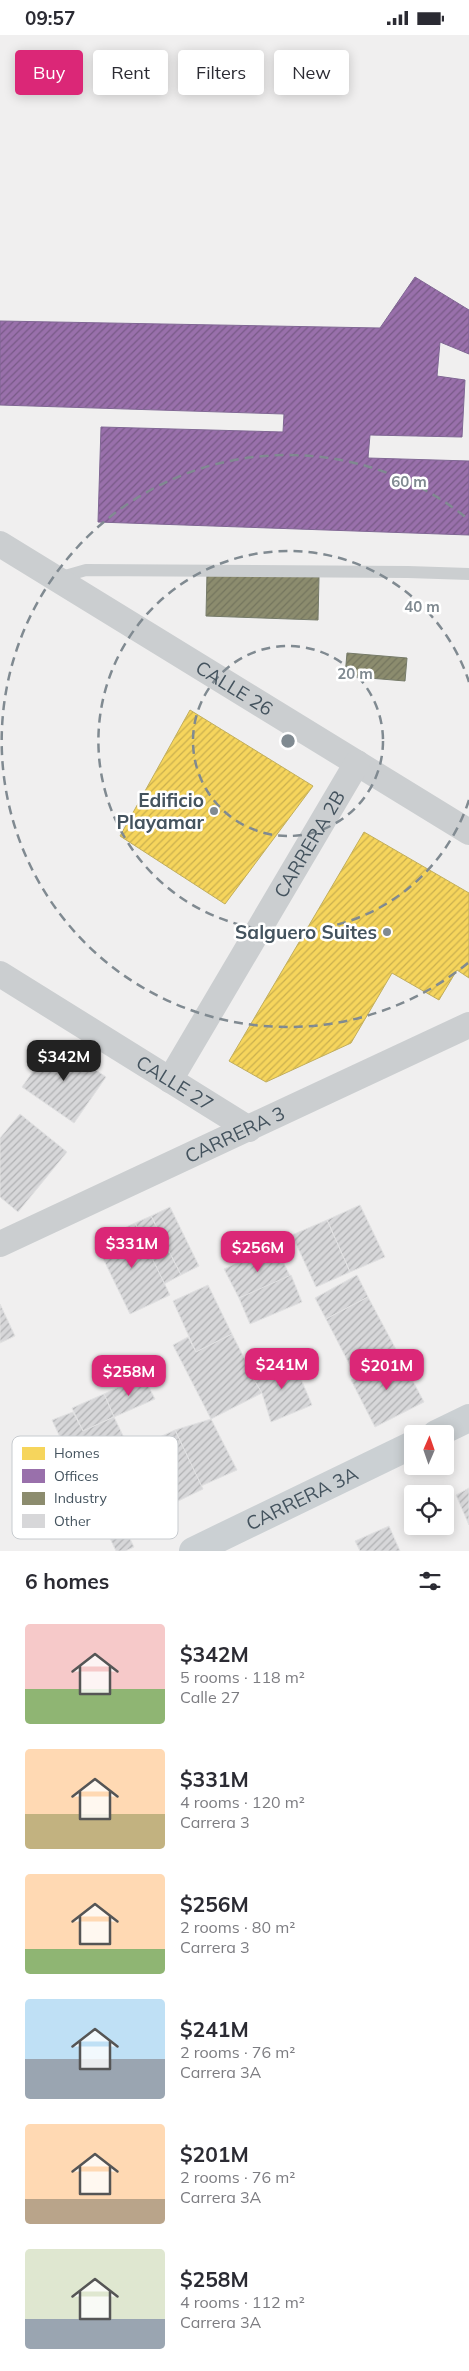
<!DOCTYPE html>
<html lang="en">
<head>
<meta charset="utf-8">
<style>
	:root { --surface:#fff; --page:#f7f7f7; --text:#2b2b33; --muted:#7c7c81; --accent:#db2777 }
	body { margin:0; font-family:Mulish,sans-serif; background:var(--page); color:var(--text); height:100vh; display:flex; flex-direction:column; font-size:19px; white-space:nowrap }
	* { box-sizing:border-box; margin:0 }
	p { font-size:16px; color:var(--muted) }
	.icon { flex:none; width:28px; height:28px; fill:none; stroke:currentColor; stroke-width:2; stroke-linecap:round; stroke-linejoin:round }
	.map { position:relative; height:1516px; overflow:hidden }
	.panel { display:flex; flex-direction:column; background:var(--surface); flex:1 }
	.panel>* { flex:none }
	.guide { position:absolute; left:15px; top:15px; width:440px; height:45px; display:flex; gap:10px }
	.needle { width:32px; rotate:2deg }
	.fabs { position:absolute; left:404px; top:1390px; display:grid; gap:10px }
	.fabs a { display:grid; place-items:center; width:50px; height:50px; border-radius:5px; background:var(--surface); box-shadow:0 2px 12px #0003; font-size:25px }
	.price { position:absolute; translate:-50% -42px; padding:0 11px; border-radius:10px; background:var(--accent); color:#fff; font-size:16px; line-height:32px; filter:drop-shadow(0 1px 2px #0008) }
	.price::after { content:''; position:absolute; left:50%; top:30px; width:15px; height:11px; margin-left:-8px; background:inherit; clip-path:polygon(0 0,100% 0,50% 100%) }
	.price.active { background:#222; color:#fff }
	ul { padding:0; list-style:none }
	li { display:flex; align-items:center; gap:15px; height:125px; padding:0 25px }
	li span { display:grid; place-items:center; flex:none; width:140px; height:100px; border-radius:5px; color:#555 }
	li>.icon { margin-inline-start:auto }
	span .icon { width:60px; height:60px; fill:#fffc; stroke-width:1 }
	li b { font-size:21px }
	h2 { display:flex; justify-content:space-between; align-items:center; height:60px; padding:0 25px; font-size:21px }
	.tag { padding:0 18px; border-radius:5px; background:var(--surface); box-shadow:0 2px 12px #0003; font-size:18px; line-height:45px }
	.tag.active { background:var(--accent); color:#fff }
	.status { display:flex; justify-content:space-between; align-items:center; height:35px; padding:0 25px; background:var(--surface); direction:ltr }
	.status svg { height:14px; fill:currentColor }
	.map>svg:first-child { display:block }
	.homes { fill:url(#homes-hatch); stroke:#c1ae5d }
	.offices { fill:url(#offices-hatch); stroke:#806794 }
	.industry { fill:url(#industry-hatch); stroke:#767b69 }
	.building { fill:url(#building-hatch); stroke:#e1e1e2 }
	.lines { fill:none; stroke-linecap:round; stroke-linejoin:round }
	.lane { stroke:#cbced0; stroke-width:12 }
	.street { stroke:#cbced0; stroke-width:26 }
	.secondary { stroke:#cbd0d3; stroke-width:28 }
	.ring { fill:none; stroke:#808a91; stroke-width:2.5; stroke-dasharray:9 6 }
	.poi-dot { fill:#808a91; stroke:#fff; stroke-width:2 }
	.labels { text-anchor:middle; stroke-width:5; stroke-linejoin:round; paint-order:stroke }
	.street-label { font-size:19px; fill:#44535e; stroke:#fff }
	.poi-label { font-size:19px; font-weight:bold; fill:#44535e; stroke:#fff; text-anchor:end }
	.key { fill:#fff; stroke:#c7cbcf; stroke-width:1 }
	.key-label { font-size:14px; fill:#44535e }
	.centre { fill:#808a91; stroke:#fff; stroke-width:2.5 }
	.ring-label { font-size:15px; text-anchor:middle; font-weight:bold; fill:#808a91; stroke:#fff; stroke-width:5; stroke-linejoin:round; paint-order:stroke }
</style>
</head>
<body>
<div class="status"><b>09:57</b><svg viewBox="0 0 49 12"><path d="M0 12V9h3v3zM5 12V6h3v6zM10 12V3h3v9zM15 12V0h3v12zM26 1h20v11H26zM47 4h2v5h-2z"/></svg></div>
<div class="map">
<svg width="469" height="1516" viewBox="0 0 469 1516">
	<defs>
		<pattern id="homes-hatch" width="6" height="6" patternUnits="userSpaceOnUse" patternTransform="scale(1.25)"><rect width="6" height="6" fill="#f6d55c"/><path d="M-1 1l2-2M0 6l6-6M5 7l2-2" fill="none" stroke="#c9af4f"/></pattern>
		<pattern id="offices-hatch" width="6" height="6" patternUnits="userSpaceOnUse" patternTransform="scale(1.25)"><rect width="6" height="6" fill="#9970ab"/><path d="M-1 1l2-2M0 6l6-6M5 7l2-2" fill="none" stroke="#785a87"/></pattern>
		<pattern id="industry-hatch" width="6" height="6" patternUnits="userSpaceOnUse" patternTransform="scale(1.25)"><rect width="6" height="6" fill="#8c8c6e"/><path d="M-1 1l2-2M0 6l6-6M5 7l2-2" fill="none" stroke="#74755e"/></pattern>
		<pattern id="building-hatch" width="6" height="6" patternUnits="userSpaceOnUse" patternTransform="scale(1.25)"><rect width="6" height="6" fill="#d7d7d9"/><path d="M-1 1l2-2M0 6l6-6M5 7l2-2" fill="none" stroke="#b0b1b3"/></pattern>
	</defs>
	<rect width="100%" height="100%" fill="#f0efef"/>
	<!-- homes -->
	<g class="homes">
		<path d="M190 675 313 751 225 869 120 801Z"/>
		<path d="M364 797 469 858V943L457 935 439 965 392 938 351 1008 266 1047 229 1026Z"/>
	</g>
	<!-- offices -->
	<path class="offices" d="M415 242 469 275V319L440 307 437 341 465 345 462 402 370 400 368 423 469 426V500L98 487 101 392 283 397 284 379 0 370V286L380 293Z"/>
	<!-- industry -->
	<g class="industry">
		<path d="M207 538 319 542 318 585 206 581Z"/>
		<path d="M347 618 407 623 405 646 345 641Z"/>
	</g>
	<!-- building -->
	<g class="building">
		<path d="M54 1006 106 1042 74 1088 22 1052Z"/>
		<path d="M20 1079 67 1117 18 1177 0 1162V1103Z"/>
		<path d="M360 1170 385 1222 350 1237 327 1185Z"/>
		<path d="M170 1172 199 1231 181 1240 151 1181Z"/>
		<path d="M151 1181 181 1240 164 1249 135 1188Z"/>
		<path d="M327 1185 350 1237 316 1252 292 1200Z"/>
		<path d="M135 1188 170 1260 130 1279 95 1207Z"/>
		<path d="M275 1210 292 1245 239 1263 224 1234Z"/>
		<path d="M291 1240 302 1267 250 1289 239 1263Z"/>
		<path d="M357 1240 368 1262 326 1284 315 1263Z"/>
		<path d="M208 1250 232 1299 196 1317 173 1266Z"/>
		<path d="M368 1262 399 1320 356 1342 326 1284Z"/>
		<path d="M0 1269 15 1301 0 1308Z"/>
		<path d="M232 1299 262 1358 211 1384 173 1310 188 1302 196 1317Z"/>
		<path d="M399 1320 424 1367 375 1392 351 1345Z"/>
		<path d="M292 1323 312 1370 271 1387 262 1358 251 1340Z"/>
		<path d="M143 1341 155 1364 114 1382 104 1359Z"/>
		<path d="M104 1359 114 1382 83 1396 72 1373Z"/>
		<path d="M73 1377 83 1396 114 1382 143 1442 90 1466 52 1385Z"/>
		<path d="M211 1384 237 1435 201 1451 175 1395Z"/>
		<path d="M175 1395 203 1454 168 1471 140 1411Z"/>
		<path d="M469 1453V1490L456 1460Z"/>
		<path d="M112 1467 134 1512 125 1516H116L96 1474Z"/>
		<path d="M389 1491 400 1516H360L355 1506Z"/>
	</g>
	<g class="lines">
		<!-- lane -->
		<path class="lane" d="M58 543 86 535 408 537 469 539"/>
		<!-- street -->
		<g class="street">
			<path id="s1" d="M0 509 469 797"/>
			<path id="s2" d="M0 939 249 1094"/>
			<path id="s3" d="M170 1045 357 728"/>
			<path id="s4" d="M0 1209 469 990"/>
		</g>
		<!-- secondary -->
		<g class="secondary">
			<path d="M436 1399 469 1383"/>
			<path id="s5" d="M193 1516 412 1410"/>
		</g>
	</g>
	<!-- distance rings -->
	<g class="ring">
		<circle cx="288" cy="706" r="95"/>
		<path d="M469 765A190 190 0 1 1 469 647"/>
		<path d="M468 928A286 286 0 1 1 468 484"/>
	</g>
	<!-- markers -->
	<g class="poi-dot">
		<circle cx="214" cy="776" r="5"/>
		<circle cx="387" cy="897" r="5"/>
	</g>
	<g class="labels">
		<!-- street labels -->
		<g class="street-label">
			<text dy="7" stroke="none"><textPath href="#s1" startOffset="275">CALLE 26</textPath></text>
			<text dy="7" stroke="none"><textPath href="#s3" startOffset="274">CARRERA 2B</textPath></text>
			<text dy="7" stroke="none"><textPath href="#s2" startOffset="206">CALLE 27</textPath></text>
			<text dy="7" stroke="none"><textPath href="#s4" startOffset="259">CARRERA 3</textPath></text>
			<text dy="7" stroke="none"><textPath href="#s5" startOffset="121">CARRERA 3A</textPath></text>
		</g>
		<!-- poi labels -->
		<g class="poi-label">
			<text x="204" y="772">Edificio<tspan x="204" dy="22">Playamar</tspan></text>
			<text x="377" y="904">Salguero Suites</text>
		</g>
	</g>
	<!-- legend -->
	<rect x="12" y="1401" width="166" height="103" rx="8" class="key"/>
	<rect x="22" y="1412" width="23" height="13" fill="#f6d55c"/>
	<rect x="22" y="1434" width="23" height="14" fill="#9970ab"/>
	<rect x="22" y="1457" width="23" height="13" fill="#8c8c6e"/>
	<rect x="22" y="1479" width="23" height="14" fill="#d7d7d9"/>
	<g class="key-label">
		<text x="54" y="1423">Homes</text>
		<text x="54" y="1446">Offices</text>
		<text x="54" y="1468">Industry</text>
		<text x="54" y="1491">Other</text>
	</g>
	<circle cx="288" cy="706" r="8" class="centre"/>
	<g class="ring-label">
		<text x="409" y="452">60 m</text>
		<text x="422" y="577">40 m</text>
		<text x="355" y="644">20 m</text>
	</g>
</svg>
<div class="fabs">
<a><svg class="needle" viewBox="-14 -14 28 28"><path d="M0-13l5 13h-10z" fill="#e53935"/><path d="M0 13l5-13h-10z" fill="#7c7c81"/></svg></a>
<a><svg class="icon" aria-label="locate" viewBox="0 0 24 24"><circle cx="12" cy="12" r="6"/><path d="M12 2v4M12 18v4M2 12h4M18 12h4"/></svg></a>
</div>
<b class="price active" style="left:64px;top:1047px">$342M</b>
<b class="price" style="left:132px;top:1234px">$331M</b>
<b class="price" style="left:258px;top:1238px">$256M</b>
<b class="price" style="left:282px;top:1355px">$241M</b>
<b class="price" style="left:387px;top:1356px">$201M</b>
<b class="price" style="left:129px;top:1362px">$258M</b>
<div class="guide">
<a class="tag active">Buy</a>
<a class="tag">Rent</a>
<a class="tag">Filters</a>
<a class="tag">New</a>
</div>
</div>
<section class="panel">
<h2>6 homes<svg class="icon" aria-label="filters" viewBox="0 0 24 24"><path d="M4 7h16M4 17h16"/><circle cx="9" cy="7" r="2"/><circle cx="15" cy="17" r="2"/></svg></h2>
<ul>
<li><span style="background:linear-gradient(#f6c9c9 65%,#8fb573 0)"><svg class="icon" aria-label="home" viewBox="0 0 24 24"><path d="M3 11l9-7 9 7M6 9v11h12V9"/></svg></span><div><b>$342M</b><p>5 rooms · 118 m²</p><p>Calle 27</p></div></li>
<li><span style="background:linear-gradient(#ffd9b3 65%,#c2b280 0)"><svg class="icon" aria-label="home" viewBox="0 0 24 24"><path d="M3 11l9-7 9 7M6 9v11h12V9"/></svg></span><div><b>$331M</b><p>4 rooms · 120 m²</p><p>Carrera 3</p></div></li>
<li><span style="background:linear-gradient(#ffd9b3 75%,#8fb573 0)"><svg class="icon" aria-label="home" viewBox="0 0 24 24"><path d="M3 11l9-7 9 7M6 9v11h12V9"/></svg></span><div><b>$256M</b><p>2 rooms · 80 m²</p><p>Carrera 3</p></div></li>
<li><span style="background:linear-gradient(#bfe0f5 60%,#9aa5b1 0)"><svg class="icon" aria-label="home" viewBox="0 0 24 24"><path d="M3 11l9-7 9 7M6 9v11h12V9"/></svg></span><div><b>$241M</b><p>2 rooms · 76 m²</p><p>Carrera 3A</p></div></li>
<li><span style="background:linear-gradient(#ffd9b3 75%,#b9a48a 0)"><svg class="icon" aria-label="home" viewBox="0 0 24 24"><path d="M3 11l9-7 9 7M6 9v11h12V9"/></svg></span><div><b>$201M</b><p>2 rooms · 76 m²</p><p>Carrera 3A</p></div></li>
<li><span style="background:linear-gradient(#dfe7d0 70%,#9aa5b1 0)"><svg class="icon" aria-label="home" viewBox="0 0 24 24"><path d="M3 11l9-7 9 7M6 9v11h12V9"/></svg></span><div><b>$258M</b><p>4 rooms · 112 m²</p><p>Carrera 3A</p></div></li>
</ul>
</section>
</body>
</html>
